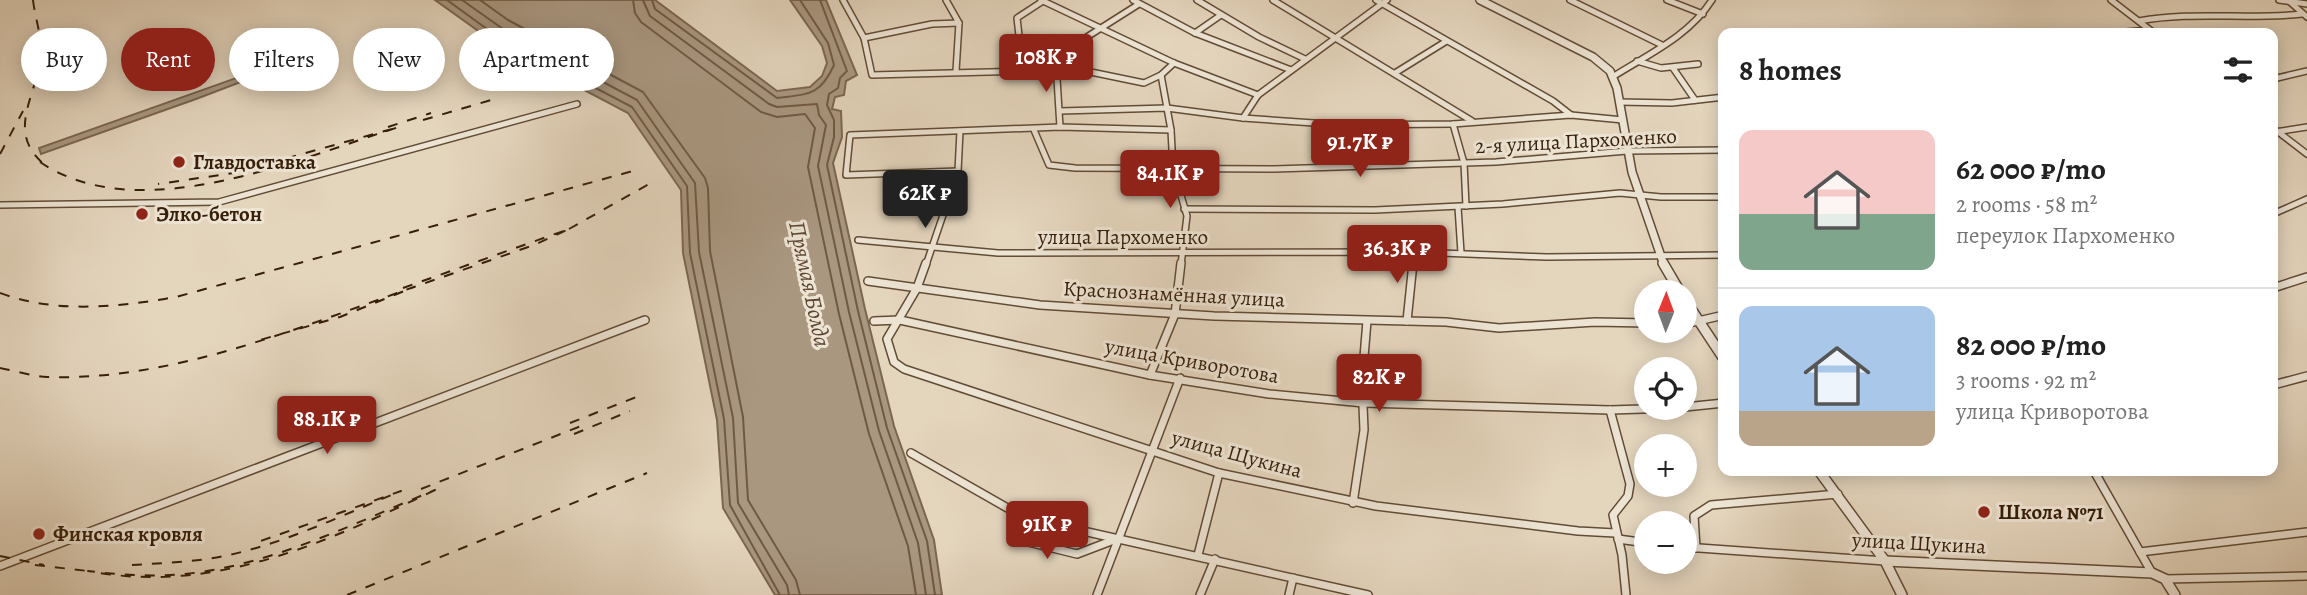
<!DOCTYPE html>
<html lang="en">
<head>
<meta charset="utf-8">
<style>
	:root { --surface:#fff; --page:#f2f2f2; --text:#222; --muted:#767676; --line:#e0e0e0; --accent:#8f2418 }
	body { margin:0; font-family:Alegreya,serif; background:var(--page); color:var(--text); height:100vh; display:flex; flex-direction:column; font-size:26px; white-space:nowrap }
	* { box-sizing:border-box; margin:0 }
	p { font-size:23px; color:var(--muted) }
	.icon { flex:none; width:38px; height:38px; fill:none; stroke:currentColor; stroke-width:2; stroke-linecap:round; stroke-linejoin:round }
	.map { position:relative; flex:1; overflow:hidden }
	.sheet { position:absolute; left:1718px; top:28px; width:560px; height:448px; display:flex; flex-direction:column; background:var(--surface); border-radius:14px; box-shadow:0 4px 18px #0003 }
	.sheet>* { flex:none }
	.banner { position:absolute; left:21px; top:28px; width:665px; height:63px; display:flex; gap:14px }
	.needle { width:46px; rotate:1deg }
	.buttons { position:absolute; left:1634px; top:280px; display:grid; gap:14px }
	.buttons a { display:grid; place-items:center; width:63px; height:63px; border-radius:50%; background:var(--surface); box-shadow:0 4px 18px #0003; font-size:35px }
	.price { position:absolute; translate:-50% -60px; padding:0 16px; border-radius:7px; background:var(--accent); color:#fff; font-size:23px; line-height:46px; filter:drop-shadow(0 2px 4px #0008) }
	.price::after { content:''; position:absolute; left:50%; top:42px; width:21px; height:16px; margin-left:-10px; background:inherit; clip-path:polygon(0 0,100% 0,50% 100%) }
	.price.active { background:#222; color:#fff }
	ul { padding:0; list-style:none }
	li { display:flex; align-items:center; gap:21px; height:175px; padding:0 21px }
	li+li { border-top:2px solid var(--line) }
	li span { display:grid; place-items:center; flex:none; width:196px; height:140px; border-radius:14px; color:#555 }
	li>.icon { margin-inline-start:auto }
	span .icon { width:84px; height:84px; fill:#fffc; stroke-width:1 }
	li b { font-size:30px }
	h2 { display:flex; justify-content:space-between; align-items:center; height:84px; padding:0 21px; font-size:30px }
	.tag { padding:0 24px; border-radius:32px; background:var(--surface); box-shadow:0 4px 18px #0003; font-size:24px; line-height:63px }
	.tag.active { background:var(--accent); color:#fff }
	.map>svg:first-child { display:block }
	.water { fill:#a99780; stroke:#7b6750; stroke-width:2 }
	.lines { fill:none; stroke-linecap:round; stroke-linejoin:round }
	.shore { stroke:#705a44; stroke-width:2 }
	.minor-far1-casing { stroke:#624c36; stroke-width:8 }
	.minor-casing { stroke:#624c36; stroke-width:10 }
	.tertiary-far1-casing { stroke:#624c36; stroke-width:10 }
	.tertiary-casing { stroke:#624c36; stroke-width:12 }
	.minor-far1 { stroke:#ede4d4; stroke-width:5 }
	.minor { stroke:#ede4d4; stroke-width:7 }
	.tertiary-far1 { stroke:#ede4d4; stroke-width:7 }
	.tertiary { stroke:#ede4d4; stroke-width:9 }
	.rail { stroke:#361e09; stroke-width:2; stroke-dasharray:10 10; stroke-linecap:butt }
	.poi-dot { fill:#8f2418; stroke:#ede4d4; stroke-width:2.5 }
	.labels { text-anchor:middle; stroke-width:6; stroke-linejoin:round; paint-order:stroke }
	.street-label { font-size:21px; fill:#361e09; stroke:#ede4d4 }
	.poi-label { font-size:21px; font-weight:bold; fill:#361e09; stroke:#ede4d4; text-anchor:start }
	.water-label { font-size:23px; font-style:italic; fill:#5e4833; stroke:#ede4d4 }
</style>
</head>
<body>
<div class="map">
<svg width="2307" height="595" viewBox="0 0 2307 595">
	<rect width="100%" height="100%" fill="#e4d5bd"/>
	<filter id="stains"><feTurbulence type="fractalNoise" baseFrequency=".00286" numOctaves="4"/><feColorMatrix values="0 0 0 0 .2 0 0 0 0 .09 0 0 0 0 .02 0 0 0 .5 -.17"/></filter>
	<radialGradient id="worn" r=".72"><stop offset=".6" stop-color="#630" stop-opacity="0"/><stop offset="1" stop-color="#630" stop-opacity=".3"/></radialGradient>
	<!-- water -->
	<g class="water">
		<path d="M435 0H655L777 91 810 87 822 76 827 63 822 46 790 0H826L857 75 846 81 844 95 835 97 832 109 841 111 842 137 833 163 865 309 894 426 934 540 942 595H775L723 508 717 420 683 253 681 190 628 113 495 43Z"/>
		<path d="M321 48 322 51 196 99 41 154 39 148Z"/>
	</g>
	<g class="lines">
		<!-- shore -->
		<g class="shore">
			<path d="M447 0 498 37 632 107 687 186 690 253 724 419 730 505 780 595"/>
			<path d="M462 0 503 29 637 100 695 183 699 252 733 418 738 503 787 585 789 595"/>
			<path d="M480 0 508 20 643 92 705 178 708 188 710 251 743 417 748 500 796 580 800 595"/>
			<path d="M633 0 635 13 641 22 761 112 777 117 805 114 815 128 808 167 839 314 869 434 908 546 916 595"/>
			<path d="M643 0 650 16 769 104 777 107 817 104 819 115 826 125 818 166 849 312 879 431 918 543 926 595"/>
			<path d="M652 0 655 9 777 98C808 94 820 96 834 65L828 43 800 0"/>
			<path d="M820 0 847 71 840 78 838 88 829 94 827 105 834 120V137L827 165 858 311 887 428 927 541 935 595"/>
		</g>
		<defs>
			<g id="minor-far1">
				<path d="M843 0 864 38 872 75 1023 71 1041 66 1139 4"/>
				<path d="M946 0 959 23 956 71"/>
				<path d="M1041 0 1174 63 1258 95"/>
				<path d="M1133 0 1195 33 1291 70"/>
				<path d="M1197 0 1259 37 1305 59"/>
				<path d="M1273 0 1472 121"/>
				<path d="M1376 0 1553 101 1571 115"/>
				<path d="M1570 0 1662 45"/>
				<path d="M1667 0 1703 14"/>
				<path d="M2111 0 2154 33"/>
				<path d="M2279 0 2307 4"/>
				<path d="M2290 2 2307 17"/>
				<path d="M2139 21C2192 11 2248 20 2302 14"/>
				<path d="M1195 33 1221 15"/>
				<path d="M2114 33 2149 30"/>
				<path d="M864 38 932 24 959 23"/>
				<path d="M1637 61 1661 68 1698 64"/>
				<path d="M1056 63 1060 127"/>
				<path d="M1174 63 1161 75 1171 130 1173 168 1187 216 1181 265"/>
				<path d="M1057 65 1144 83 1161 75"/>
				<path d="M1673 68 1695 100"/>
				<path d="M1023 71 1017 18 1043 1"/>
				<path d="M1395 73 1445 42"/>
				<path d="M1614 76C1649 54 1689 36 1712 0"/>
				<path d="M2273 79 2307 71"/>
				<path d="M1619 102 1672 103 1724 97"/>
				<path d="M1060 111 1167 108 1243 118 1343 125 1453 124 1571 115 1623 120"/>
				<path d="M1243 118 1258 95 1387 0"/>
				<path d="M1453 124 1464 163 1466 206"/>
				<path d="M2273 128 2307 154"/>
				<path d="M1034 130 1049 165 1075 168 1274 169 1496 162 1627 151 1724 150"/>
				<path d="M2275 132 2307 127"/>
				<path d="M958 171 846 175 850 135 1060 127 1171 130"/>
				<path d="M0 205 219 202 577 104"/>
				<path d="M1458 207 1461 253"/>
				<path d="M1184 209 1375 210 1503 204 1620 193 1661 197H1724"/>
				<path d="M2273 214 2307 199"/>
				<path d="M858 240 998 253 1414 252 1547 257 1724 255"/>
				<path d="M926 265 958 171 960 131"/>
				<path d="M1413 265 1414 252"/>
			</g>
			<g id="minor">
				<path d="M926 263 917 288 887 339 894 362 904 369 1219 473 1376 506 1578 531 1615 533"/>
				<path d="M868 281 1040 305 1214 316 1446 322 1499 328 1595 322 1647 323"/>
				<path d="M2273 288 2307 277"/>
				<path d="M874 321 900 320 1150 375 1269 394 1364 403 1610 410 1675 408"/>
				<path d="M1407 321 1413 263"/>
				<path d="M1685 324 1724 315"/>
				<path d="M1150 375 1175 314 1181 263"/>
				<path d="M2273 385 2307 376"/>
				<path d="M1685 407 1724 403"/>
				<path d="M1610 410 1630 484 1628 496 1613 515 1622 555 1626 595"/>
				<path d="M911 453 1025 518 1368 595"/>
				<path d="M2094 471 2152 573"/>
				<path d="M1353 503 1364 430 1362 381 1367 321"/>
				<path d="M1025 518 1017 535 1024 541 1077 554 1119 538"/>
				<path d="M1618 539 1647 543"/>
				<path d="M1685 547 1885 561"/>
				<path d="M1696 548 1694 516 1711 505 1838 494"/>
				<path d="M2140 552 2307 532"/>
				<path d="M1198 555 1219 473"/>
				<path d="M0 566 645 320"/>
				<path d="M2165 579 2307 576"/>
				<path d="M1097 595 1180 378"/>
				<path d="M1200 595 1215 559"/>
				<path d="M1289 595 1293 578"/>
			</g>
			<path id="tertiary-far1" d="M1480 0 1593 57 1610 71 1617 88 1632 172 1664 265"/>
			<g id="tertiary">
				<path d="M1663 263 1680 292"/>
				<path d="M1685 300 1724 359"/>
				<path d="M1819 471 1885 561 1902 595"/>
				<path d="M1885 561 2152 573 2165 579 2175 595"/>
			</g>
		</defs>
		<!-- minor-far1 casing -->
		<use href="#minor-far1" class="minor-far1-casing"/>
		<!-- minor casing -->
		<use href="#minor" class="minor-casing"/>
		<!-- tertiary-far1 casing -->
		<use href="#tertiary-far1" class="tertiary-far1-casing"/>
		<!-- tertiary casing -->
		<use href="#tertiary" class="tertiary-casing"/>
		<!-- minor-far1 -->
		<use href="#minor-far1" class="minor-far1"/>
		<!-- minor -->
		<use href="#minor" class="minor"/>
		<!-- tertiary-far1 -->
		<use href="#tertiary-far1" class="tertiary-far1"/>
		<!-- tertiary -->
		<use href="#tertiary" class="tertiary"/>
		<!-- rail -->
		<g class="rail">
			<path d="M33 0C35 18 42 36 41 55 37 97 4 132 46 166"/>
			<path d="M423 120 498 98"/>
			<path d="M388 127 431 113"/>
			<path d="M0 154 23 111"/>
			<path d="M40 162C139 229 297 159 399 127L234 173 158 184"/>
			<path d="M569 229 649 184"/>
			<path d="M403 288 569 229 534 245 414 287"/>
			<path d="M0 293C57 314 117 307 176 297L640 169"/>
			<path d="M0 368C15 371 32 376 47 377 173 381 297 328 414 287L340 317 260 340"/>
			<path d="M570 423 644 394"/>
			<path d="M574 434 630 411"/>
			<path d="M421 489 581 426"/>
			<path d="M435 490C325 543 213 595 88 571 120 575 153 577 185 574 273 565 354 523 435 490Z"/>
			<path d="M0 556 44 565"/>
			<path d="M35 565 88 571"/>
			<path d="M132 565C164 563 197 562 229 555 288 542 345 514 401 491L258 542"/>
			<path d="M347 595 647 473"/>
		</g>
	</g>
	<!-- markers -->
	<g class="poi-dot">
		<circle cx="179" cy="162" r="7"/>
		<circle cx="142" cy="214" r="7"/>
		<circle cx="1984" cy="512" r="7"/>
		<circle cx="39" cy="534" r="7"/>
	</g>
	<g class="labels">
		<!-- street labels -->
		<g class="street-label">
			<text transform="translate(1576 141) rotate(-3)" y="7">2-я улица Пархоменко</text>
			<text x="1123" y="244">улица Пархоменко</text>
			<text transform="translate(1174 294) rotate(3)" y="7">Краснознамённая улица</text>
			<text transform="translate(1192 361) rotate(10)" y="7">улица Криворотова</text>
			<text transform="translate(1237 454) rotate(15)" y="7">улица Щукина</text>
			<text transform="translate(1919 543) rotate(3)" y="7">улица Щукина</text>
		</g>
		<!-- poi labels -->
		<g class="poi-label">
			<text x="193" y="169">Главдоставка</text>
			<text x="156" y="221">Элко-бетон</text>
			<text x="1998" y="519">Школа №71</text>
			<text x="53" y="541">Финская кровля</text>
		</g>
		<!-- water labels -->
		<g class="water-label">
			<text transform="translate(810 284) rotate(78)" y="8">Прямая Болда</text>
		</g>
	</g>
	<rect width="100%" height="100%" filter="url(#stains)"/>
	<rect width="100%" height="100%" fill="url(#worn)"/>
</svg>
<div class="buttons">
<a><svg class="needle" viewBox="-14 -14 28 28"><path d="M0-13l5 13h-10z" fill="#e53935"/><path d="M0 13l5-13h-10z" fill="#767676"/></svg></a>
<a><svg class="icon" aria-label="locate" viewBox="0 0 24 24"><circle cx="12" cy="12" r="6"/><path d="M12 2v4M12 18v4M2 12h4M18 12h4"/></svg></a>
<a>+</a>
<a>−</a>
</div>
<b class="price" style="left:1046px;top:94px">108K ₽</b>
<b class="price" style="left:1360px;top:179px">91.7K ₽</b>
<b class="price" style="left:1170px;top:210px">84.1K ₽</b>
<b class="price active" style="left:925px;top:230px">62K ₽</b>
<b class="price" style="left:1397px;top:285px">36.3K ₽</b>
<b class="price" style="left:1379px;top:414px">82K ₽</b>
<b class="price" style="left:327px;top:456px">88.1K ₽</b>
<b class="price" style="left:1047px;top:561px">91K ₽</b>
<div class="banner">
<a class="tag">Buy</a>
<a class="tag active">Rent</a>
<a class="tag">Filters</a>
<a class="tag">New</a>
<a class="tag">Apartment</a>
</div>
<section class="sheet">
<h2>8 homes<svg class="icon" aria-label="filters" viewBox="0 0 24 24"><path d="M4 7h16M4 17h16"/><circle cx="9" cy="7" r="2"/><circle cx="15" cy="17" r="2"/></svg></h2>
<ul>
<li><span style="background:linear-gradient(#f6c9c9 60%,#7fa58c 0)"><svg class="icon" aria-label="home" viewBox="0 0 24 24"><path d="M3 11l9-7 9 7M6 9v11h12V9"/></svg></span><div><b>62 000 ₽/mo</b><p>2 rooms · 58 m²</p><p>переулок Пархоменко</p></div></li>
<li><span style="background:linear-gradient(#a9c7e8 75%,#b9a48a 0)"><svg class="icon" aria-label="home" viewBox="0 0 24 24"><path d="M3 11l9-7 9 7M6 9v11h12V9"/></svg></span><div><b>82 000 ₽/mo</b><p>3 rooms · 92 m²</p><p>улица Криворотова</p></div></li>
</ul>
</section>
</div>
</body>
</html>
